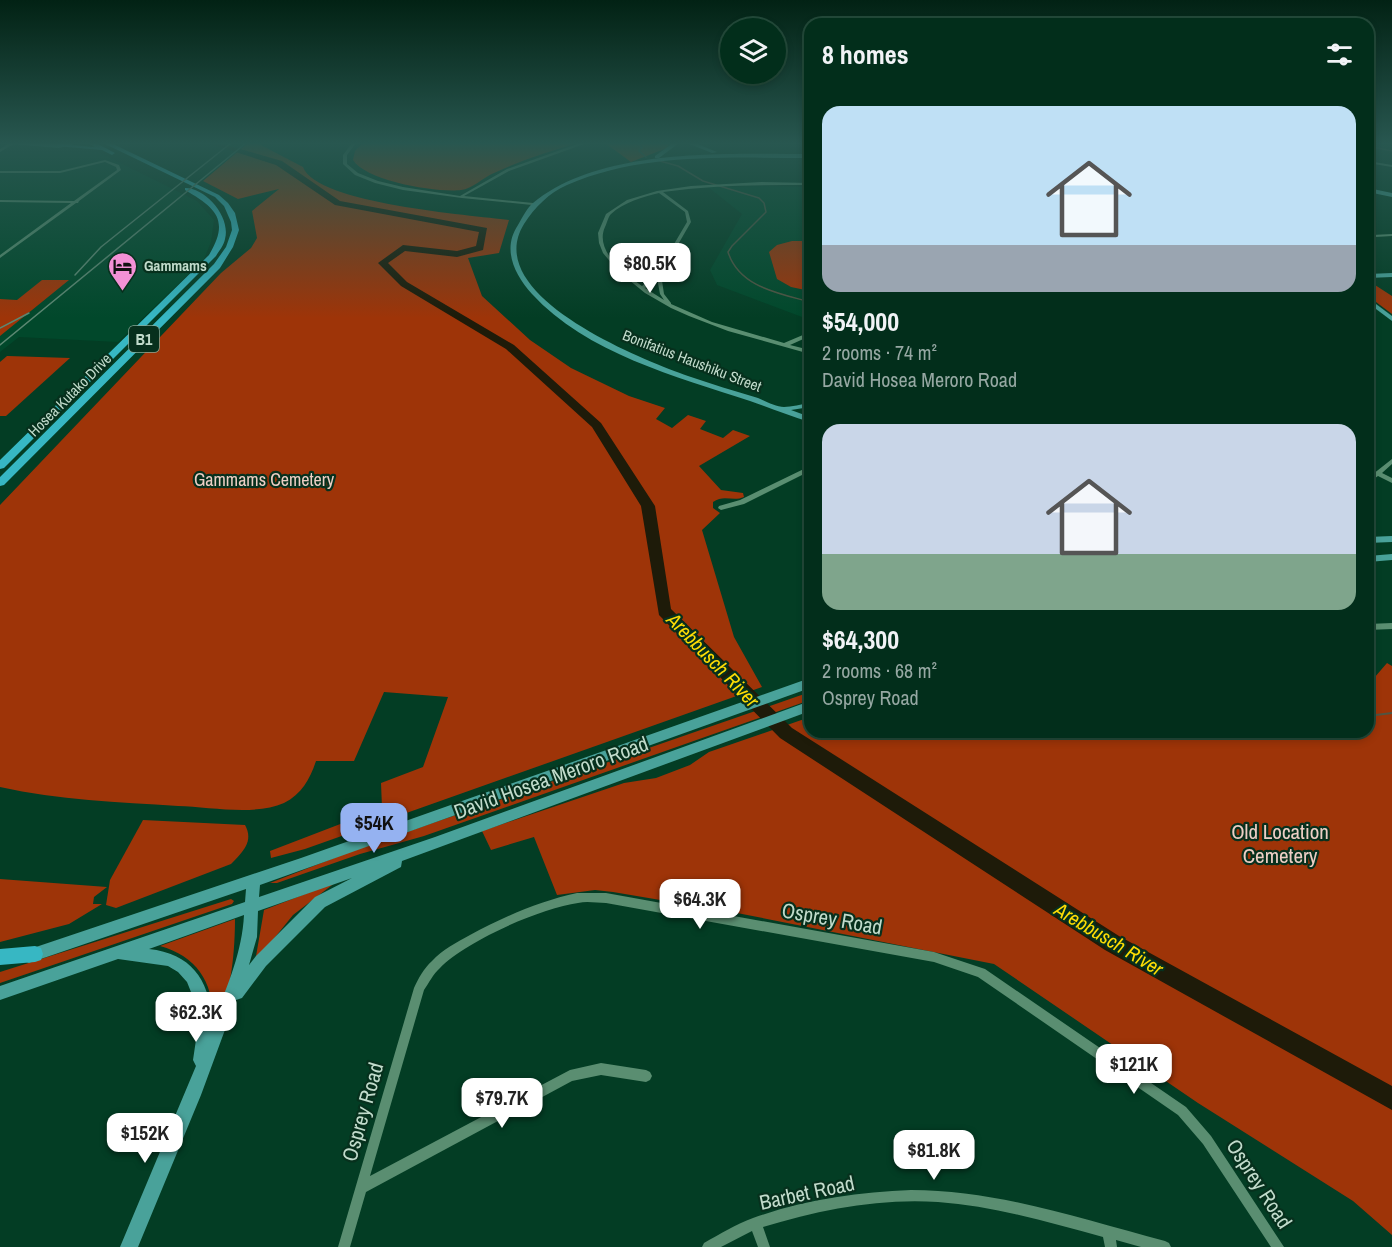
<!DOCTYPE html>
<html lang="en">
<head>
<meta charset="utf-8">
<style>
	:root { --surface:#022e1b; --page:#103a28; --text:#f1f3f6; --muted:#96a8a3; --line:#234a3a; --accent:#95b2f1 }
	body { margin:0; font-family:"Archivo Narrow",sans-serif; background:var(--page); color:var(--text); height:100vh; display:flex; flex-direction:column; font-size:22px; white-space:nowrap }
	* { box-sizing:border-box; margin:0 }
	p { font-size:20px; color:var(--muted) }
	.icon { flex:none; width:33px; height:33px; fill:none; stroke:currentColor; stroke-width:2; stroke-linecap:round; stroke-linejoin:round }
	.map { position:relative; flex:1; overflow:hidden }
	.drawer { position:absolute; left:804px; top:18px; width:570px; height:720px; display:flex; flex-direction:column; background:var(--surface); border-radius:18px; box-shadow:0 3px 9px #0003,0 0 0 2px var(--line) }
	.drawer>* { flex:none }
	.fabs { position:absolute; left:720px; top:18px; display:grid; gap:12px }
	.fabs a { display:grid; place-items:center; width:66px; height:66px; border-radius:50%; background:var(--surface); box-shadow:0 3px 9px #0003,0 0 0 2px var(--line); font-size:30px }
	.price { position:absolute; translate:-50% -51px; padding:0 14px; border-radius:12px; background:#fff; color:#222; font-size:20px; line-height:39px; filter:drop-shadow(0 2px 3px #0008) }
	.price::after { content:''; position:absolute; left:50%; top:36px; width:18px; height:14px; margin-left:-9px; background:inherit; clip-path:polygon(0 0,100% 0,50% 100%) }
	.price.current { background:var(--accent); color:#111 }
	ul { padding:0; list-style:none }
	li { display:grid; align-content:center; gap:12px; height:318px; padding:0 18px }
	li span { display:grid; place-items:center; height:186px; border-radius:18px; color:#555 }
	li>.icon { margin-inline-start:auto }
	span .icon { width:108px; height:108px; fill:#fffc; stroke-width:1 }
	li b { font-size:26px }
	h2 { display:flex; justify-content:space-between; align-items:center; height:72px; padding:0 18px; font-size:26px }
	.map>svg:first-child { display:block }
	.built { fill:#01482b }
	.green { fill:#9e3408 }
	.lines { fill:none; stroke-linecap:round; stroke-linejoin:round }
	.stream-far1 { stroke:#4f5543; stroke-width:1.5 }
	.stream { stroke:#4f5543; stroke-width:2 }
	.river { fill:#1e1b09; fill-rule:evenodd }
	.street { fill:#5a8e71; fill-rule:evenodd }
	.secondary { fill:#49a29a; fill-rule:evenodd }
	.primary { fill:#37b7c3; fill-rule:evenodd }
	.rail { stroke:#5c8772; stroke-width:1.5 }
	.labels { text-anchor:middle; stroke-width:4.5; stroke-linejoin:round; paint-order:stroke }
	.far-poi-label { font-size:15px; font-weight:bold; fill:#c1dbcb; stroke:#07301d; text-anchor:start }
	.far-street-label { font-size:15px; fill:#c1dbcb; stroke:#07301d }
	.shield { fill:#07301d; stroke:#89a897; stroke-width:1.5 }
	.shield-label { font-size:16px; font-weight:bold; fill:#c1dbcb }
	.park-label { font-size:18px; fill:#eecfc5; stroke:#07301d }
	.water-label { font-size:20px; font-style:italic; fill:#fddd05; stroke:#07301d }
	.near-street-label { font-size:21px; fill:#c1dbcb; stroke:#07301d }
	.near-park-label { font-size:21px; fill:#eecfc5; stroke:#07301d }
</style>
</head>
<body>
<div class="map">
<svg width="1392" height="1247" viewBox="0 0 1392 1247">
	<rect width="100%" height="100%" fill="#033d24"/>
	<!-- built -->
	<g class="built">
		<path d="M0 143H65L57 148 92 149 197 201 214 220 211 242 204 259 118 342 19 337 0 352Z"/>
		<path d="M770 186 810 187V320L717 285 710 270 742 214 708 187Z"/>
	</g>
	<!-- green -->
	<g class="green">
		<path d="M248 143H257L303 167C317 204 471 215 509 220L499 253 468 258 482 296 530 340 571 368 629 396 665 408 656 419 672 428 688 415 706 421 700 429 723 438 733 430 750 436 699 466 721 490 743 493 744 497C733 502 724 494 713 502V508L720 513 702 530 734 637 762 687 305 849 271 858 270 851 382 808 381 783 423 767 448 697 384 692 354 761H316C310 779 302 794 284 803 256 816 209 807 178 806 118 802 59 800 0 787V505L221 273 251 248 257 238 252 211 279 189 238 199 203 181Z"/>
		<path d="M363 143H577C549 152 521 160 494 173 484 177 472 189 461 190 437 193 366 181 353 160L355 151Z"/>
		<path d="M605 143H669L667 148 631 162Z"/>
		<path d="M792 241H810V291L791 287 777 279 769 252 777 245Z"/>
		<path d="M42 280H69L0 336V299L17 300Z"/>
		<path d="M1375 280V285L1392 296V314L1368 296V281Z"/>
		<path d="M7 356H8L70 358 6 416H0V362Z"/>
		<path d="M1387 663 1392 666V1235L1353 1201 1198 1103 994 964 737 913 613 892 595 890 557 895 534 837 491 850 482 831 624 783 656 778 690 765 709 752 810 717V732H1368V685Z"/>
		<path d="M810 692V700L424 836 360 854 277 883H270L352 851Z"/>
		<path d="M143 820 245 825C254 841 243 852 231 864L116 908 106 905 110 880Z"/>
		<path d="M0 879 107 887 94 897 93 904H102L69 924 0 942Z"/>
		<path d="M336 882 293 915 255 962 264 910Z"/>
		<path d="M231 899 234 901 232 904 0 983V972Z"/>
		<path d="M235 919C235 947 232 1002 213 1021 214 983 197 956 160 946Z"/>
	</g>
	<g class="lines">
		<!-- stream-far1 -->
		<g class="stream-far1">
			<path d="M637 143 642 147 639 151 646 157"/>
			<path d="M1368 146 1392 151"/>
			<path d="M660 161 678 166 703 181 759 198 764 203 766 212 732 246 728 252C739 287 778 293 810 302"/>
		</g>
		<!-- stream -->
		<path class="stream" d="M1368 716 1392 713"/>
		<!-- river -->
		<path class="river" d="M207 143H219L282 161 340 201 487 228 483 250 457 257 405 251 388 263 407 282 514 345 601 423 655 506 671 609 792 728 1119 936 1392 1086V1110L1105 950 780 738 659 615 641 506 592 427 506 349 401 286 378 263 403 245 457 251 476 246 479 232 335 205 276 165Z"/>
		<!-- street -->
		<g class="street">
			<path d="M10 143H15L0 152V149Z"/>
			<path d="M352 143H356L347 155V164L358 173 378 181 403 187 460 196 507 169 580 143H587L509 171 464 196 533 203V205H532L462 198 403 190 375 183 355 175 343 164V155Z"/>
			<path d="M105 160 119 165 121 170 79 201 78 203H76L0 258V255L71 203 0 202V200L74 201 117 170 116 167 105 162 60 173H0V171H60Z"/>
			<path d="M1368 161 1392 165V167L1368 163Z"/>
			<path d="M761 182 810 183V185C761 185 712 185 663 192L688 211 691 222 661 274 664 294 671 303V304L712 322 784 343 810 332V336L790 345 810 350V354L728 331 689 316 671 308 645 293 618 271 603 253 599 243 598 233 606 214 627 200 657 191 691 186ZM659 193 685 212 687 222 657 273 642 286C625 274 594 251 605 227 607 223 608 217 611 214 624 202 643 197 659 193ZM657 278 660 294 664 300 645 288Z"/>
			<path d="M1392 234V236L1375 237 1368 243V240L1372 235Z"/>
			<path d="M1368 247 1370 248 1372 252 1368 251Z"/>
			<path d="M1392 459V464L1382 473 1392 478V483L1378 476 1368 483V478Z"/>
			<path d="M810 466V471L744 504 721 510 718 508 719 506 740 500Z"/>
			<path d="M1392 623V629L1368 630V624Z"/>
			<path d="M577 893H606L934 952 985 969 1186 1107 1211 1136 1284 1247H1271L1203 1144 1178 1115 978 977 934 962 606 903C597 903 587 901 578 903 541 908 466 941 440 968 433 974 429 983 424 990L370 1176 570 1070 601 1063 646 1070 650 1072 652 1076 650 1080 646 1082 601 1075 572 1081 366 1192 350 1247H338L414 988C418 979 424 968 432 961 442 950 457 942 470 935 503 917 540 901 577 893Z"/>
			<path d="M911 1190C998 1190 1081 1219 1165 1241L1169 1243 1171 1247H1141L1116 1240 1117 1247H1105L1103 1237C1049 1222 994 1206 938 1202 879 1198 819 1210 763 1227L770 1247H758L752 1231 721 1247H702L704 1243C720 1234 736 1224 753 1218 803 1200 858 1192 911 1190Z"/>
		</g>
		<!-- secondary -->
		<g class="secondary">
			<path d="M0 143H78L59 148Z"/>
			<path d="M673 143H679L659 158H655V156Z"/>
			<path d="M687 143H695L717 152 712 153Z"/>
			<path d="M810 154V158C730 158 643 152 567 185 549 193 535 207 524 224 480 295 640 359 688 376 711 384 735 391 758 398 765 401 776 407 784 407 791 407 802 404 810 403V407L791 410 810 417V422C790 416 770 408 750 401 677 377 586 353 532 294 514 274 502 249 518 225 522 218 527 208 533 203 601 147 726 154 810 154Z"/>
			<path d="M1368 188 1392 193V197L1368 192Z"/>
			<path d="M1392 273V277L1368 278V274Z"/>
			<path d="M1368 298 1392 316V321L1368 303Z"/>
			<path d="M1392 536V542L1368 543V537Z"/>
			<path d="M1392 554V560L1368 562V556Z"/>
			<path d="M810 678V688L260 885 259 897 435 837 810 701V711L402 861 401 867 325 907 266 966 242 998 236 1000 201 1095 138 1247H120L196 1066 193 1060 197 1033V1018L191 992 187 982 178 972 168 966 118 959 0 1000V986L245 902 246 889 29 963 24 961 22 956 24 951 301 858ZM352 878 315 897 256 956 249 965 257 937 258 911ZM244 915C242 954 226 989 212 1025 211 982 193 954 149 949Z"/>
		</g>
		<!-- primary -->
		<g class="primary">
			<path d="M88 143H96L115 153 112 155 102 150 56 146 59 144 95 147Z"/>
			<path d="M103 143H111L219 195 228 203 235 213 239 230 233 247 220 268 4 485 0 486V477L214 264 226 247 232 230 231 222 224 206 215 197Z"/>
			<path d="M185 188C206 188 231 217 225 239 224 245 219 251 216 256L4 468 0 469V460L209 255C230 220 216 208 185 190Z"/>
			<path d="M35 946 41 948 43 954 41 960 35 962 0 965V949Z"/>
		</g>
		<!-- rail -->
		<g class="rail">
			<path d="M75 275 101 247 231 143"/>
			<path d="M0 328 29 313"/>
			<path d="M0 345 246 143"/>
		</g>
	</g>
	<!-- sky -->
	<linearGradient id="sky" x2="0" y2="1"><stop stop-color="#022214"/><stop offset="0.45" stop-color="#285750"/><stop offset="1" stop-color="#285750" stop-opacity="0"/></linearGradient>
	<rect width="1392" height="318" fill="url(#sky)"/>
	<!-- icons -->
	<defs>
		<symbol id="hotel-pin" viewBox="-11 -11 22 30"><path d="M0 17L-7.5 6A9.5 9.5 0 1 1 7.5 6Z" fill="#f391d6" stroke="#07301d"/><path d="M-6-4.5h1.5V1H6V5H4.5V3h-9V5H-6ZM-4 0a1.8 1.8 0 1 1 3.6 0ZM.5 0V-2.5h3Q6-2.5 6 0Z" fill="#111"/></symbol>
	</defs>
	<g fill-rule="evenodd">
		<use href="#hotel-pin" x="106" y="250" width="33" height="45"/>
	</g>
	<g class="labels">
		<!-- far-poi labels -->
		<g class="far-poi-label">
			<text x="144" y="271">Gammams</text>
		</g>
		<!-- far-street labels -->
		<g class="far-street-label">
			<text transform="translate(692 361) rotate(21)" y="5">Bonifatius Haushiku Street</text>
			<text transform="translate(70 395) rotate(-45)" y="5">Hosea Kutako Drive</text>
		</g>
		<!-- shield labels -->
		<rect class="shield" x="129" y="326" width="30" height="26" rx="4.5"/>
		<g class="shield-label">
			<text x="144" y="345">B1</text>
		</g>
		<!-- park labels -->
		<g class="park-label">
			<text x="264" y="486">Gammams Cemetery</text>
		</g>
		<!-- water labels -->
		<g class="water-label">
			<text transform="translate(713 660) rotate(46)" y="7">Arebbusch River</text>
			<text transform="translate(1109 939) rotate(31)" y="7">Arebbusch River</text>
		</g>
		<!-- near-street labels -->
		<g class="near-street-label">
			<text transform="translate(551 778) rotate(-20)" y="7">David Hosea Meroro Road</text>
			<text transform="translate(832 919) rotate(10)" y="7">Osprey Road</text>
			<text transform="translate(363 1112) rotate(-74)" y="7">Osprey Road</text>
			<text transform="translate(1259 1184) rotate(57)" y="7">Osprey Road</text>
			<text transform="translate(807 1193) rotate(-12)" y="7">Barbet Road</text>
		</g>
		<!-- near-park labels -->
		<g class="near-park-label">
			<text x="1280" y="839">Old Location<tspan x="1280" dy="24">Cemetery</tspan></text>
		</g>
	</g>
</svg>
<div class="fabs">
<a><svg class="icon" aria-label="layers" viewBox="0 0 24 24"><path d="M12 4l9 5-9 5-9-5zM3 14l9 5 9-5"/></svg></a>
</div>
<b class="price" style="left:650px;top:294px">$80.5K</b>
<b class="price current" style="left:374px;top:854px">$54K</b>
<b class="price" style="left:700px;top:930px">$64.3K</b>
<b class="price" style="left:196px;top:1043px">$62.3K</b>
<b class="price" style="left:1134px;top:1095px">$121K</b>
<b class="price" style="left:502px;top:1129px">$79.7K</b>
<b class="price" style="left:145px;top:1164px">$152K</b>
<b class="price" style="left:934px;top:1181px">$81.8K</b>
<section class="drawer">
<h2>8 homes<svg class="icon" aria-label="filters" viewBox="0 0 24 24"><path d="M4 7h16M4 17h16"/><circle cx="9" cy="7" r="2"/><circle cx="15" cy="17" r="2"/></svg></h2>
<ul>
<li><span style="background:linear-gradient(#bfe0f5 75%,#9aa5b1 0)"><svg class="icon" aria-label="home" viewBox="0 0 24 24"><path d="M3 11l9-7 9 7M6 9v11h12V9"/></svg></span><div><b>$54,000</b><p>2 rooms · 74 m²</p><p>David Hosea Meroro Road</p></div></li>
<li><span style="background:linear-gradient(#c9d6e8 70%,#7fa58c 0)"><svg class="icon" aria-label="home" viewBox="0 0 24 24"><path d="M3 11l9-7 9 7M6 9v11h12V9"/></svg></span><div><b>$64,300</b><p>2 rooms · 68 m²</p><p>Osprey Road</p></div></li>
</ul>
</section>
</div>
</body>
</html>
